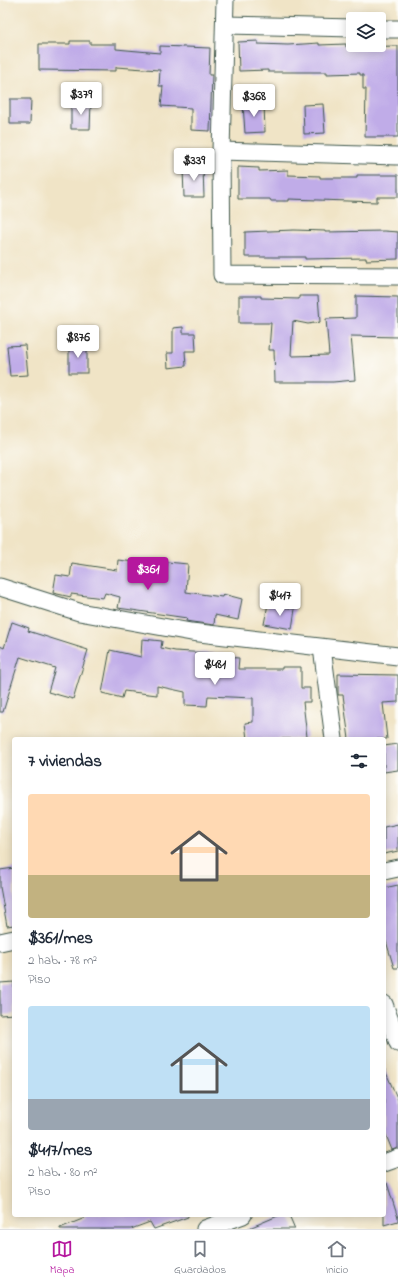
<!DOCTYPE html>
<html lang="es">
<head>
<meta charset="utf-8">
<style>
	:root { --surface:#fff; --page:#f6f6f7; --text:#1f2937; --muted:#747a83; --line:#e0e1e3; --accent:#b5179e }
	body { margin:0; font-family:"Indie Flower",sans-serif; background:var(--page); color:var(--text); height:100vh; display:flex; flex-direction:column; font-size:15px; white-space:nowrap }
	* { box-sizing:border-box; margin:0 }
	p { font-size:13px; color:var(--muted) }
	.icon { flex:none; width:22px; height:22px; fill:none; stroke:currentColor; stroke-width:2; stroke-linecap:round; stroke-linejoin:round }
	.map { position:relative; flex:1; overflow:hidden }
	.sheet { position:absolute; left:12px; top:737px; width:374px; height:480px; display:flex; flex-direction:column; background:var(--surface); border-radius:4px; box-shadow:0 2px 10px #0003 }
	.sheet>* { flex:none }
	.buttons { position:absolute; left:346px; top:12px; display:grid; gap:8px }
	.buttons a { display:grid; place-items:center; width:40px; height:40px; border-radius:4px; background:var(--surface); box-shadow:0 2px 10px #0003; font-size:20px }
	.price { position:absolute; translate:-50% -34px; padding:0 9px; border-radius:4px; background:#fff; color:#222; font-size:13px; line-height:26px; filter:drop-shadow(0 1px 2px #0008) }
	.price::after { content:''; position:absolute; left:50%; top:24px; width:12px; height:9px; margin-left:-6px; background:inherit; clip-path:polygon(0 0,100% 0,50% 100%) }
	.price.selected { background:var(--accent); color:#fff }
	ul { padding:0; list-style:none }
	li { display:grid; align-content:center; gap:8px; height:212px; padding:0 16px }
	li span { display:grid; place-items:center; height:124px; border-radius:4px; color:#555 }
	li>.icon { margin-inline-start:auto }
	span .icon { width:72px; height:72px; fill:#fffc; stroke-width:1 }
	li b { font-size:17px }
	h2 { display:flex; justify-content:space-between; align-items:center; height:48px; padding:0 16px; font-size:17px }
	.tab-bar { display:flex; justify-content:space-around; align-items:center; height:56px; border-top:1px solid var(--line); background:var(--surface); font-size:11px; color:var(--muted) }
	.tab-bar a { display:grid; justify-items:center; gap:2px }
	.tab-bar .selected { color:var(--accent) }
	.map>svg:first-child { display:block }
	.building { fill:#c0ace8 }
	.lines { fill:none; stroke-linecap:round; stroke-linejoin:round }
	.street-casing { stroke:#3e564a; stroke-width:19 }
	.street { stroke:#fff; stroke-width:17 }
</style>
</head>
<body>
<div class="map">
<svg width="398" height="1229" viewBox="0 0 398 1229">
	<rect width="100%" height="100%" fill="#fdfcf7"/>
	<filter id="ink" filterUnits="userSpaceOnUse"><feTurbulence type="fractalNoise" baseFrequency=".025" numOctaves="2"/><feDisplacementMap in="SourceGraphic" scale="8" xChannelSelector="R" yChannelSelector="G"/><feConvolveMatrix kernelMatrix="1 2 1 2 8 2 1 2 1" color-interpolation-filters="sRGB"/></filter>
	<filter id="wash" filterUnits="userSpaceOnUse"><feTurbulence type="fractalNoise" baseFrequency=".012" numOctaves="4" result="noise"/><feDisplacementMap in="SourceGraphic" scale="16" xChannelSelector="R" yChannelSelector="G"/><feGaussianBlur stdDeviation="0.9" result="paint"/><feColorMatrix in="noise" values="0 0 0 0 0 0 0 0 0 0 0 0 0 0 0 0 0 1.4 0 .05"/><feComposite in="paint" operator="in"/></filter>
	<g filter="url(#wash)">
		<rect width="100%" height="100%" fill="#f0e4c6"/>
		<g id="blocks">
			<!-- building -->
			<g class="building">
				<path d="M70 41H90V44H116V49L160 53V46L210 48 209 75H212L210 131 191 130V108L161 106 163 86H159L160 70H159L116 67V71L39 70V44H70Z"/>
				<path d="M258 41V44L288 45 319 43V45L346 44V47L398 46V137H365L366 89H363V75H360V73L327 74V72H268V70L239 71 238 42Z"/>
				<path d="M10 99H31L30 124H10Z"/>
				<path d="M71 103H91L90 129H71Z"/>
				<path d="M264 103 265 132 245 133 243 104Z"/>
				<path d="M323 104 325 133 304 134 303 105Z"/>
				<path d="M238 167 259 168V171L288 170V175L320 176V178H357V175H398V197H377V202L289 199V201H271L270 199H238Z"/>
				<path d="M183 168H203L204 197H184Z"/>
				<path d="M294 230 325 231V232L384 231 398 232V259L366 260V258L305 259V257H245V232Z"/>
				<path d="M239 296H261V298L299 299V296H318L320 322 308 324 293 321 291 355 293 356 329 355 326 319 356 318V296L398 297V337L351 336 355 380 333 382H275L274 350H269L271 323H239Z"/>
				<path d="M183 327V333H195L196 351H185L186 366 168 368 167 353H173V328Z"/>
				<path d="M25 345 28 375 10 376 7 346Z"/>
				<rect x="69" y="345" width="18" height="28"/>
				<path d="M118 560 167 566V562L188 564 186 592 222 597 223 594 242 599 238 620 215 615 214 625 192 622 186 621 187 618 118 608 120 597 105 593 103 598 71 594V597L53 593 56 575 70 577 72 563 117 570Z"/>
				<path d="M268 604 295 609 292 629 264 624Z"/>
				<path d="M12 622 29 628 28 631 88 650 73 699 48 692 55 668 20 657 3 712H0V646L4 648Z"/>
				<path d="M142 639 162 641 161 648 175 651 225 654V657L239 658 238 669H282V667H301V688H310V702H303L307 737 305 738V739H247L245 723 253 722V698L208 696 207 706 185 705V692L157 686V695L124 691 122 698 102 693 110 650 141 657Z"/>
				<path d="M338 674 398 675V702L383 703 387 739H349L343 695H338Z"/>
				<path d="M398 744V770L384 772V746Z"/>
				<path d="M398 824V851L384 854V827Z"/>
				<path d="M14 868V925L7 926 0 887V870Z"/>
				<path d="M398 885V968H394L386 941 384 942V888Z"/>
				<path d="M14 982V1014L0 1015V983Z"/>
				<path d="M384 1068 398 1100V1148L392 1150 384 1130Z"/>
				<path d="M384 1183H387L398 1218V1221L384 1225Z"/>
				<path d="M84 1215H188V1217L154 1229 150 1222 131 1229H60V1228L85 1218Z"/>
				<path d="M280 1215H289L295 1229H247Z"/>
			</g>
		</g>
	</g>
	<g filter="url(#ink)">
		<use href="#blocks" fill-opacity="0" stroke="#3e564a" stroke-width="1"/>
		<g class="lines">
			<defs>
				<g id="street">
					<path d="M225 0 221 151 222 275 398 276"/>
					<path d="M225 25 353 28"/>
					<path d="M379 29H398"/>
					<path d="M221 151 398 156"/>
					<path d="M0 587 79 612 191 632 398 656"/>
					<path d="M322 648 334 739"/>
					<path d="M384 871 398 868"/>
					<path d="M0 942 14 939"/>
					<path d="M384 1004 398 1043"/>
					<path d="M384 1163 398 1158"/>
					<path d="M205 1229 243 1215"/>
				</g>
			</defs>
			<!-- street casing -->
			<use href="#street" class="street-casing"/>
			<!-- street -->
			<use href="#street" class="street"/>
		</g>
	</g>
</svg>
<div class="buttons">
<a><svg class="icon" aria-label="layers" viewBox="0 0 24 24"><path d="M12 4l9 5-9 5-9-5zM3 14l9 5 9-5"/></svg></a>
</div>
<b class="price" style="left:81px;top:116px">$379</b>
<b class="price" style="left:254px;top:118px">$368</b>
<b class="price" style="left:194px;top:182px">$339</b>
<b class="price" style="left:78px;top:359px">$876</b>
<b class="price selected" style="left:148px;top:591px">$361</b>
<b class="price" style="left:280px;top:617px">$417</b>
<b class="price" style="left:215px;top:686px">$481</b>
<section class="sheet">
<h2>7 viviendas<svg class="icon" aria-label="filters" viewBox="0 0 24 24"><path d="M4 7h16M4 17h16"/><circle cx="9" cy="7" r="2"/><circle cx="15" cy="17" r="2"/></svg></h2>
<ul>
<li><span style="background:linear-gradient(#ffd9b3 65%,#c2b280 0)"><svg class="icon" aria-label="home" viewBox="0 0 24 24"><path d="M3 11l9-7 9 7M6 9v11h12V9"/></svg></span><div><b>$361/mes</b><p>2 hab. · 78 m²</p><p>Piso</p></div></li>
<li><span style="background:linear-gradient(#bfe0f5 75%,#9aa5b1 0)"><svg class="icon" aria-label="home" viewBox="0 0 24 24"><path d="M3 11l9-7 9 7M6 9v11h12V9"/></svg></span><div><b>$417/mes</b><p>2 hab. · 80 m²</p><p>Piso</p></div></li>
</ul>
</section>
</div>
<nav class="tab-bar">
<a class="selected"><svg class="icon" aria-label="map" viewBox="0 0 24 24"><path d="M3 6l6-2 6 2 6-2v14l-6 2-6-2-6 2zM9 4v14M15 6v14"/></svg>Mapa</a>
<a><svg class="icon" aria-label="saved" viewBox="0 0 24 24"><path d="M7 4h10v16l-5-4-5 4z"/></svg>Guardados</a>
<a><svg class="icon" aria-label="home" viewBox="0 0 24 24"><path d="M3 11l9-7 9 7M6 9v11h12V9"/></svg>Inicio</a>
</nav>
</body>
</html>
